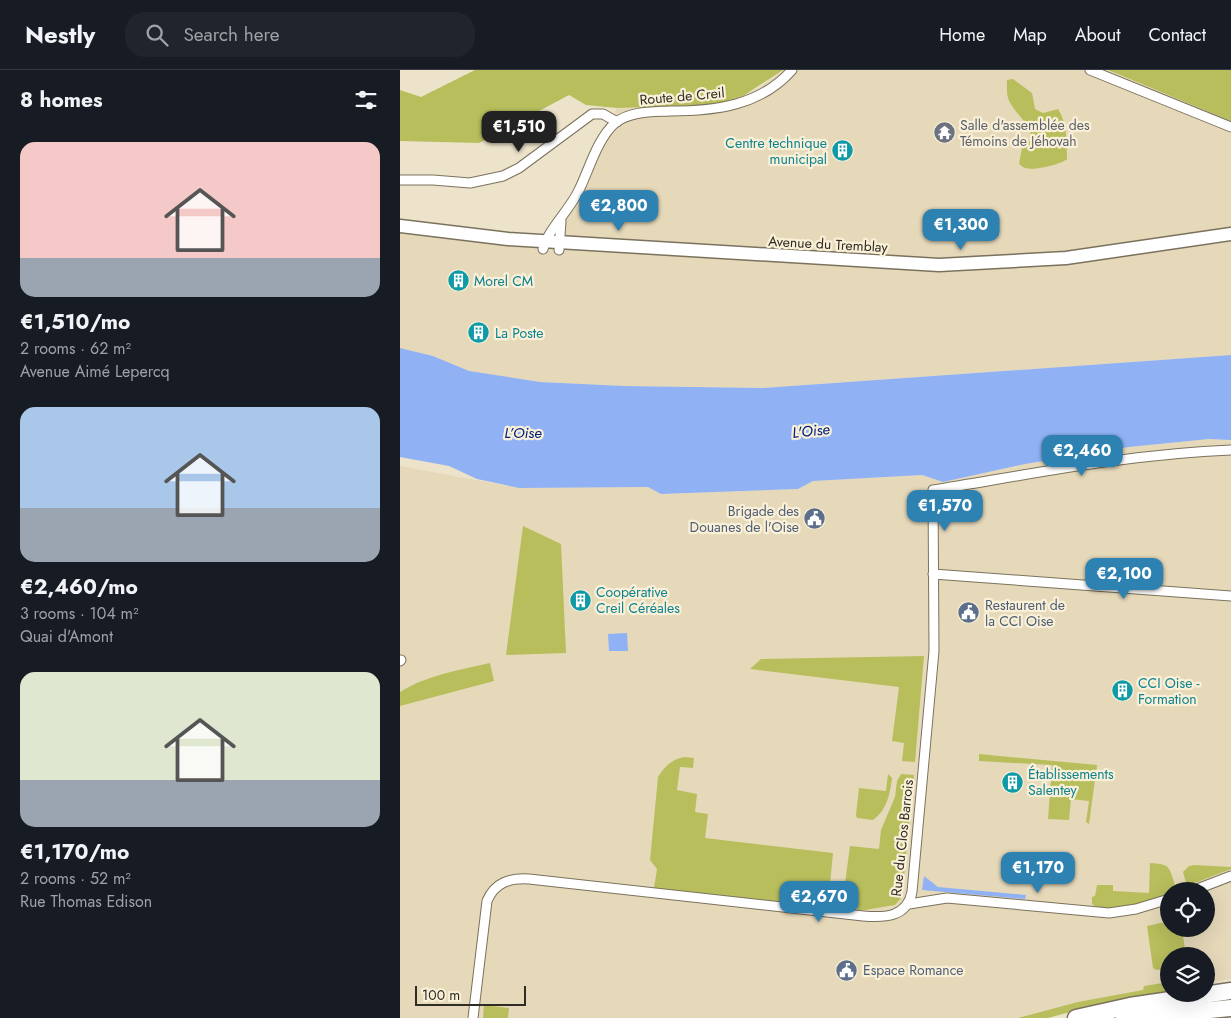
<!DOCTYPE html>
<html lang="en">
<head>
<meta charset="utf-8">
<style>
	:root { --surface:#171b24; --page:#20242c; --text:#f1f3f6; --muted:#9ea1a6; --line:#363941; --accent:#2d82b2 }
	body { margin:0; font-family:Jost,sans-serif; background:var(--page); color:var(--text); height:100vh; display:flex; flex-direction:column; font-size:19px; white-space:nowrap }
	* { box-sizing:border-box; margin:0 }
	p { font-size:16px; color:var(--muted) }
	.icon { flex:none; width:28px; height:28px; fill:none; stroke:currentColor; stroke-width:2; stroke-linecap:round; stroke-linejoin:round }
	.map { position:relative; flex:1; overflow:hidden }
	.details { display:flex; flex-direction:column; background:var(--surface); width:400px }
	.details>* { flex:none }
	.fabs { position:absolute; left:760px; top:812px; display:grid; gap:10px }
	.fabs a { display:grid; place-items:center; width:55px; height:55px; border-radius:50%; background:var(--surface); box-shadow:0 5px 20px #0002; font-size:25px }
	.scale { position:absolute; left:15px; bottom:12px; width:111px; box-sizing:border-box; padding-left:5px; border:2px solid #2f2c23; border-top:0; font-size:14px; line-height:18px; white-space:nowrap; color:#2f2c23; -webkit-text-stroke:4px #faf0d8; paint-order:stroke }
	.price { position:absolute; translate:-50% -42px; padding:0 11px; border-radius:10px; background:var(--accent); color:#fff; font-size:16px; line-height:32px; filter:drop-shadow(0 1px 2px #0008) }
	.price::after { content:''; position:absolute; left:50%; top:30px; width:15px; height:11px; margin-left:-8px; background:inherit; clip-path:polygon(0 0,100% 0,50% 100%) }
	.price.selected { background:#222; color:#fff }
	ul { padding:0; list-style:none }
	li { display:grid; align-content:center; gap:10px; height:265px; padding:0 20px }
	li span { display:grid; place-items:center; height:155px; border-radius:15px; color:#555 }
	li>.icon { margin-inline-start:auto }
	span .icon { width:90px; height:90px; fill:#fffc; stroke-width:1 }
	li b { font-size:21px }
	h2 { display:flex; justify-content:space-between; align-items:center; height:60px; padding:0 20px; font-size:21px }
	header { display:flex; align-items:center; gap:30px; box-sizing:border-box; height:70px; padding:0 25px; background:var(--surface); border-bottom:1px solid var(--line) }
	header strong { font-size:24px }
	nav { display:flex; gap:28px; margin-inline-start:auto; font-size:18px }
	.search { width:350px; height:45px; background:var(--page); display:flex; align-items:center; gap:12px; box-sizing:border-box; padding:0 18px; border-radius:20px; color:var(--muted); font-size:19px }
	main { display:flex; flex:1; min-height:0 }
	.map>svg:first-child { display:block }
	.built { fill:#e6d9ba; fill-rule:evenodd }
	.green { fill:#b8be5c }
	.water { fill:#90b2f5 }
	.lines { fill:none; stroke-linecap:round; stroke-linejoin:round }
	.street-casing { stroke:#7b725d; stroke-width:11 }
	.secondary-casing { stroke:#7b725d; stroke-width:15 }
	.highway-casing { stroke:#7b725d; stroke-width:19 }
	.street { stroke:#fff; stroke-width:9 }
	.secondary { stroke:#fff; stroke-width:12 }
	.highway { stroke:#fff; stroke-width:16 }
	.labels { text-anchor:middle; stroke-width:4.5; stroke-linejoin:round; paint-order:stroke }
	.street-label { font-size:14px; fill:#2f2c23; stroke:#faf0d8 }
	.worship-label { font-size:14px; fill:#5b616d; stroke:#faf0d8; text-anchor:start }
	.culture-label { font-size:14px; fill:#0d838f; stroke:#faf0d8; text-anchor:start }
	.service-label { font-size:14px; fill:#4e5e75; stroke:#faf0d8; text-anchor:start }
	.water-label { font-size:15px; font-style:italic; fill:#01237f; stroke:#faf0d8 }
</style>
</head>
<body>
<header>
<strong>Nestly</strong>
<div class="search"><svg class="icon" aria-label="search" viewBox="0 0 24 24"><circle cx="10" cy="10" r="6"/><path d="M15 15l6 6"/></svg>Search here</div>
<nav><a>Home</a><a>Map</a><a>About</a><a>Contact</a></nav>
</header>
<main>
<section class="details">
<h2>8 homes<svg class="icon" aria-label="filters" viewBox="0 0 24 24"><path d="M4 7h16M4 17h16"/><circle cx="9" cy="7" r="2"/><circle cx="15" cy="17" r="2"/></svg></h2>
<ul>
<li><span style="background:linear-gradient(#f6c9c9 75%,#9aa5b1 0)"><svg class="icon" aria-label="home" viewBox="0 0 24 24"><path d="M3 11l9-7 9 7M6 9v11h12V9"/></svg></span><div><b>€1,510/mo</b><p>2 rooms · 62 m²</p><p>Avenue Aimé Lepercq</p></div></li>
<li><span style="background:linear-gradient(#a9c7e8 65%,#9aa5b1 0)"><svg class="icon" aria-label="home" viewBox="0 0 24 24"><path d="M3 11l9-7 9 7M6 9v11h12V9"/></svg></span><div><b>€2,460/mo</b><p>3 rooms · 104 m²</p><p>Quai d'Amont</p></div></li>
<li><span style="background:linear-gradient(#dfe7d0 70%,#9aa5b1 0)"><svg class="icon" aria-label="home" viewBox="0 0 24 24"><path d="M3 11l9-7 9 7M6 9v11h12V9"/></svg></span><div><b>€1,170/mo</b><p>2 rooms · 52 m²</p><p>Rue Thomas Edison</p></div></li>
</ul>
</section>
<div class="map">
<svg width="831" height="948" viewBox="0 0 831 948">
	<rect width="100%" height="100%" fill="#ede3cb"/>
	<!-- built -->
	<g class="built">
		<path d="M383 0H708L831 51V285L363 318 224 316 140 312 69 302 33 286 0 278V149L141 168 176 116 217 38 337 29 357 19Z"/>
		<path d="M809 369 831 370V909L806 913V886H769V919L632 948H0V396L119 418 248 417 261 424 398 419 413 411 522 405 543 412 625 394 729 377ZM769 821H806V859H769Z"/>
	</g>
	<!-- green -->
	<g class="green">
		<path d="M75 0H383L343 26 313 35 217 38 186 35 169 25 79 73 0 71V20L21 27Z"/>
		<path d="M708 0H831V51Z"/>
		<path d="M613 9 632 23 635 39 643 43 658 39C667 52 667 74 667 89 662 94 634 101 626 98 623 98 621 95 619 94L622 78 631 69C631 53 618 47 611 34 606 27 607 19 607 10Z"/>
		<path d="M123 456 161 474 166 583 106 585Z"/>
		<path d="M524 586 515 692 502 691 504 673 492 671 499 617 350 599 361 589Z"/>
		<path d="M90 593 94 611 0 636V622C27 605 60 600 90 593Z"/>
		<path d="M579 684 697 695 689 754 686 752 689 731 671 729 669 750 648 749 652 695 579 691Z"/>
		<path d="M284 687 294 688 293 698 280 697 277 720 297 724 295 742 308 744 305 768 433 783 430 814 436 820 419 836 254 818 257 799 250 790 258 707C265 696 271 690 284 687Z"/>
		<path d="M488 704 492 708C490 724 487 740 473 750L457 748 456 745 459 718 486 721Z"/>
		<path d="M501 704 514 705 502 827 495 835 459 841 444 821 450 776 479 779 481 760 495 727 497 711Z"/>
		<path d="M750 793C772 794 769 798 776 818L769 821V824C749 830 710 848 692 834V827L695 826 697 815H713V821L749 823Z"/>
		<path d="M794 795 831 797V799L787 816 783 802 789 796Z"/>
		<path d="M769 851V859H782L786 886H769V899L756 900 753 898 747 856Z"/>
		<path d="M769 912V924L681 939 648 948H618L678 932 743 920 744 916Z"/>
		<path d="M84 935 109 938 108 948H83Z"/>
	</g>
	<!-- water -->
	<g class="water">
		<path d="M0 278 33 286 69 301 140 312 224 316 363 318 831 285V370L809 369 729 377 625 394 543 412 522 405 413 411 398 419 261 424 248 417 119 418 77 409 49 396 0 387Z"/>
		<path d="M227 563 228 581H209L208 564Z"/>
		<path d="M524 806 538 817 626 825 625 829 522 820Z"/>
	</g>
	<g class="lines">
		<defs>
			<g id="street">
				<path d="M690 0 831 57"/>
				<path d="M0 110H33L70 113 103 106 119 98 192 44H203L217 52"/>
				<path d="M143 179C149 158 169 141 179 120 189 100 197 69 215 53 230 41 252 42 270 41 315 41 360 36 392 0"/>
				<path d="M159 180 161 151"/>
				<path d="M533 504 831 526"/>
				<path d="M0 591 1 590"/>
				<path d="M792 821 831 806"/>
				<path d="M509 834 547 828 709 843 736 839 769 829"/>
				<path d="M73 948 87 831C95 812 110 808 129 809L463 846C485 848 507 847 512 822L534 581 533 420C632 404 730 384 831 380"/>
			</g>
			<path id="secondary" d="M0 156 108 169 539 195 666 188 831 164"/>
			<g id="highway">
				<path d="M676 948 730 936 831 921"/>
				<path d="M724 948 831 938"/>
			</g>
		</defs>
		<!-- street casing -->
		<use href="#street" class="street-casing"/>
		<!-- secondary casing -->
		<use href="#secondary" class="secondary-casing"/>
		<!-- highway casing -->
		<use href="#highway" class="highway-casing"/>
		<!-- street -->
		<use href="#street" class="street"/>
		<!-- secondary -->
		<use href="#secondary" class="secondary"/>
		<!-- highway -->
		<use href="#highway" class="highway"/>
	</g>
	<!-- icons -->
	<defs>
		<symbol id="temple-disc" viewBox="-11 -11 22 22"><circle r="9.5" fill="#6b7280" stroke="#faf0d8"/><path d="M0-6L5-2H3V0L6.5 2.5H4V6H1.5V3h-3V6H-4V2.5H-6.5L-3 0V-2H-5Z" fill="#fff"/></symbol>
		<symbol id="building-disc" viewBox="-11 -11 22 22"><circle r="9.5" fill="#0f9aa8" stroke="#faf0d8"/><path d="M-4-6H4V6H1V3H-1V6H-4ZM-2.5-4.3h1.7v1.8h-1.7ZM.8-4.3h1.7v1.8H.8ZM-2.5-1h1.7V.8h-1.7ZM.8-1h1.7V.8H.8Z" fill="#fff"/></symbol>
		<symbol id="civic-disc" viewBox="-11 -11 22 22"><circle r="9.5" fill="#5c6f8a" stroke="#faf0d8"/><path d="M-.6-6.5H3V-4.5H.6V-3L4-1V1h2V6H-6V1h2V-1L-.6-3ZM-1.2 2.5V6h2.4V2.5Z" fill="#fff"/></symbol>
	</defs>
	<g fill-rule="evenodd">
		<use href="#temple-disc" x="532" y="50" width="25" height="25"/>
		<use href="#building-disc" x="430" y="68" width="25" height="25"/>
		<use href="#building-disc" x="46" y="198" width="25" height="25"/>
		<use href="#building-disc" x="66" y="250" width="25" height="25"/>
		<use href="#civic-disc" x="402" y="436" width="25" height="25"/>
		<use href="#building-disc" x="168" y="518" width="25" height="25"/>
		<use href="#civic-disc" x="556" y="530" width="25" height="25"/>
		<use href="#building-disc" x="710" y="608" width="25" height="25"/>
		<use href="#building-disc" x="600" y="700" width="25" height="25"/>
		<use href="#civic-disc" x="434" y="888" width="25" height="25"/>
	</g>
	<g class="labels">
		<!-- street labels -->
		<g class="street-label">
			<text transform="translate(282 26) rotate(-5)" y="5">Route de Creil</text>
			<text transform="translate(428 174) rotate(3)" y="5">Avenue du Tremblay</text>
			<text transform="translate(502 768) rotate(-84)" y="5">Rue du Clos Barrois</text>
		</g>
		<!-- worship labels -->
		<g class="worship-label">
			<text x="560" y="60">Salle d'assemblée des<tspan x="560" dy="16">Témoins de Jéhovah</tspan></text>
		</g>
		<!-- culture labels -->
		<g class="culture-label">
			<text x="427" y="78" text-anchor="end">Centre technique<tspan x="427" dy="16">municipal</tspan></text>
			<text x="74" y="216">Morel CM</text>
			<text x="95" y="268">La Poste</text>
			<text x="196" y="527">Coopérative<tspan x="196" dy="16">Creil Céréales</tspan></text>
			<text x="738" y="618">CCI Oise -<tspan x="738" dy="16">Formation</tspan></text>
			<text x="628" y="709">Établissements<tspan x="628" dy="16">Salentey</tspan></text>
		</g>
		<!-- service labels -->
		<g class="service-label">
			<text x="399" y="446" text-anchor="end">Brigade des<tspan x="399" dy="16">Douanes de l'Oise</tspan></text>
			<text x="585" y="540">Restaurent de<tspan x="585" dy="16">la CCI Oise</tspan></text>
			<text x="463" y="905">Espace Romance</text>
		</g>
		<!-- water labels -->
		<g class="water-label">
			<text transform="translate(411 361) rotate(-6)" y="5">L'Oise</text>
			<text x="123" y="368">L’Oise</text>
		</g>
	</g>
</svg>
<div class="fabs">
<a><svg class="icon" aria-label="locate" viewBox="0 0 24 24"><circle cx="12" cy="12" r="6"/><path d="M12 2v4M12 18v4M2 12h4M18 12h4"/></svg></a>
<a><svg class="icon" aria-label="layers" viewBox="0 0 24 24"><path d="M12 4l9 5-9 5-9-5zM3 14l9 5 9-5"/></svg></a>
</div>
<div class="scale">100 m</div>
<b class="price selected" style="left:119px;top:83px">€1,510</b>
<b class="price" style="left:219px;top:162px">€2,800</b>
<b class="price" style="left:561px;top:181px">€1,300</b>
<b class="price" style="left:682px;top:407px">€2,460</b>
<b class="price" style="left:545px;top:462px">€1,570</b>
<b class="price" style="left:724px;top:530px">€2,100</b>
<b class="price" style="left:638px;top:824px">€1,170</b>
<b class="price" style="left:419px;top:853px">€2,670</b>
</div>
</main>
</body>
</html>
